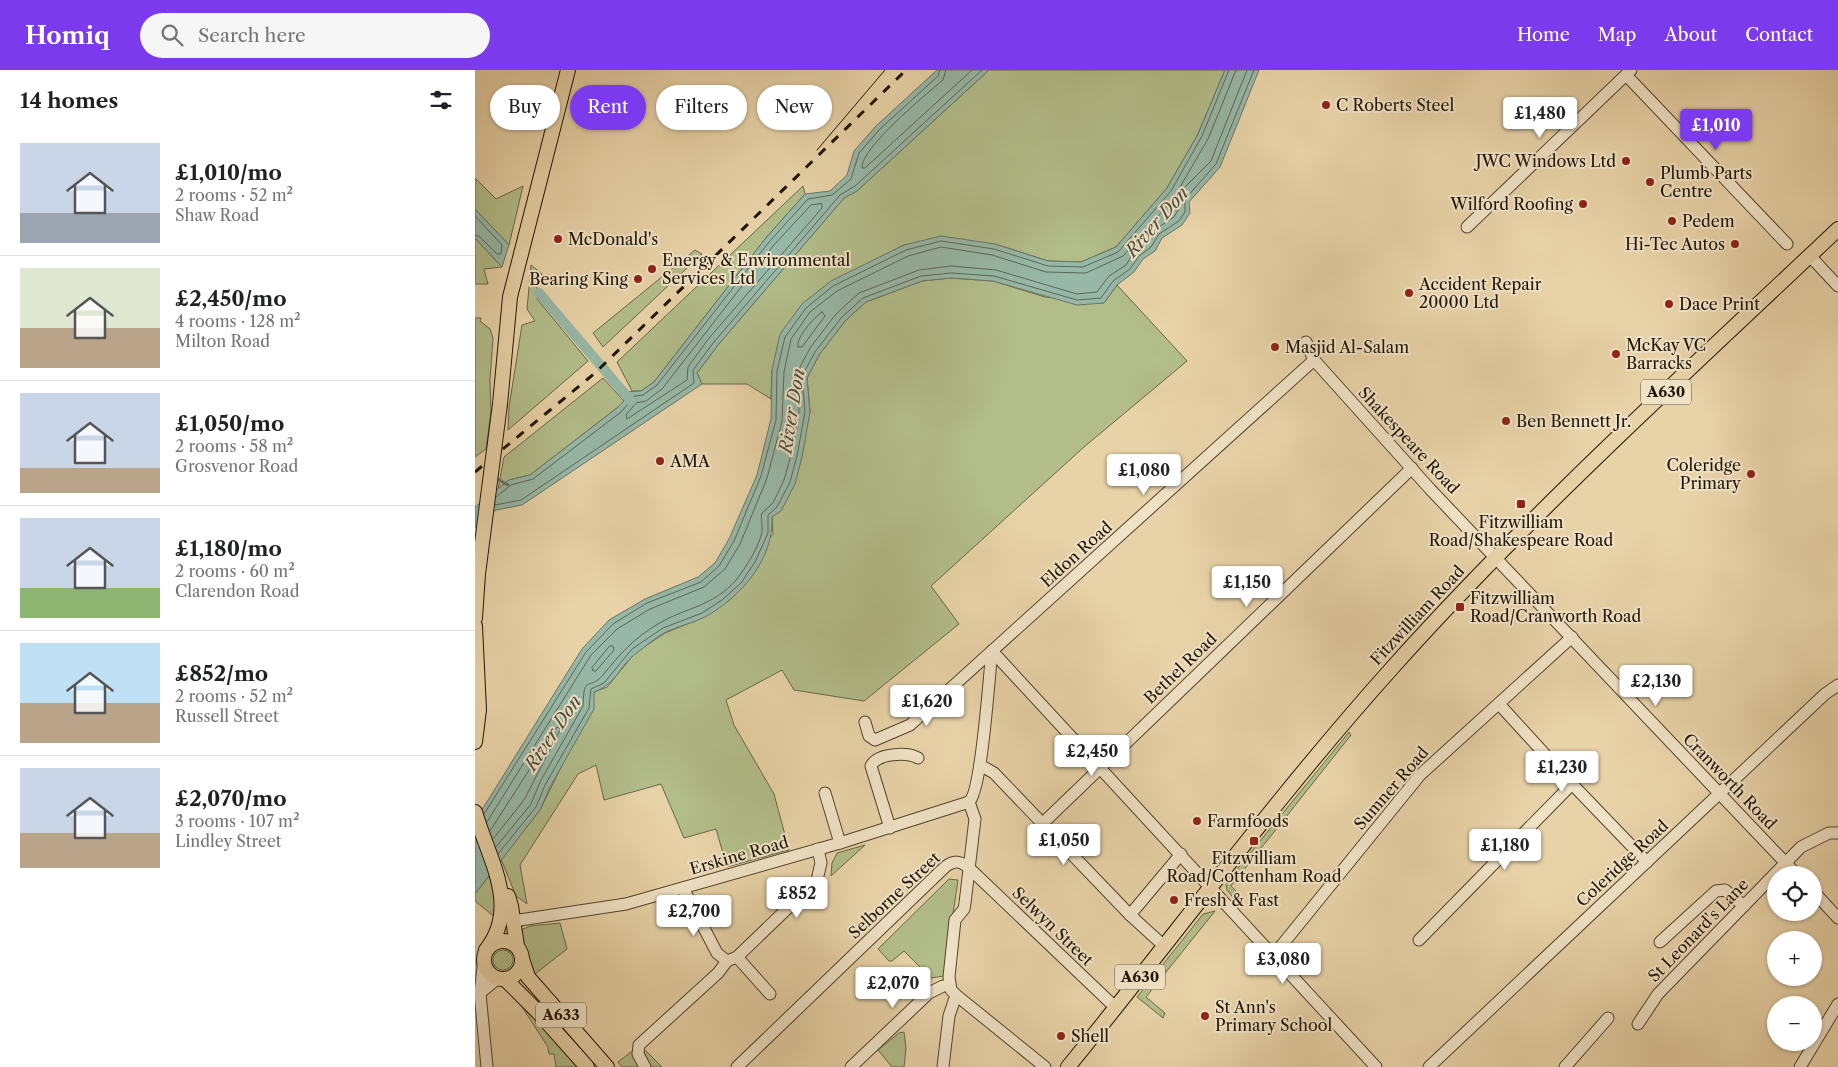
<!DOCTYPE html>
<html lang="en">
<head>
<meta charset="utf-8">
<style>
	:root { --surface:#fff; --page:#f6f6f6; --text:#202124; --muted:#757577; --line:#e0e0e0; --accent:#7c3aed }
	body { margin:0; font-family:"Libre Caslon Text",serif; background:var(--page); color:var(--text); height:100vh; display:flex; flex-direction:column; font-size:19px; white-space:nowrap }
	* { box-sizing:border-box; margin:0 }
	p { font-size:16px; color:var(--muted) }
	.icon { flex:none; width:28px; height:28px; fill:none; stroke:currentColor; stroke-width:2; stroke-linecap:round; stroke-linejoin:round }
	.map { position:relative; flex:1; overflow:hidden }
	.drawer { display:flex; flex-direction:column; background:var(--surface); width:475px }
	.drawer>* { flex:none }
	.top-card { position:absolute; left:15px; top:15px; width:475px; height:45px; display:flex; gap:10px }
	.controls { position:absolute; left:1292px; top:796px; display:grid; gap:10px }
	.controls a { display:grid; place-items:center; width:55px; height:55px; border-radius:50%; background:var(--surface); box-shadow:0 1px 4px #0004; font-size:25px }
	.price { position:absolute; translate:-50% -42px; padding:0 11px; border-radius:5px; background:#fff; color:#222; font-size:16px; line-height:32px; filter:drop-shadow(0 1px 2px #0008) }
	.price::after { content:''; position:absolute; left:50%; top:30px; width:15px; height:11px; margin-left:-8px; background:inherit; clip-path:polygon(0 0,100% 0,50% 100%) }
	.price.selected { background:var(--accent); color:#fff }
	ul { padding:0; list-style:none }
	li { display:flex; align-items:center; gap:15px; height:125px; padding:0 20px }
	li+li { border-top:1px solid var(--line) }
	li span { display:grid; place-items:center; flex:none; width:140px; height:100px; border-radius:0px; color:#555 }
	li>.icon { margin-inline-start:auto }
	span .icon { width:60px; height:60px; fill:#fffc; stroke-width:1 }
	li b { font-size:21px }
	h2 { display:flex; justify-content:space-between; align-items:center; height:60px; padding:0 20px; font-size:21px }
	.tag { padding:0 18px; border-radius:22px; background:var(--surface); box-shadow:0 1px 4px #0004; font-size:18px; line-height:45px }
	.tag.selected { background:var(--accent); color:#fff }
	header { display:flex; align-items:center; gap:30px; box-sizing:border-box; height:70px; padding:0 25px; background:var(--accent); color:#fff }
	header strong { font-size:24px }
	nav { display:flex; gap:28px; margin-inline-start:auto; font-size:18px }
	.search { width:350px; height:45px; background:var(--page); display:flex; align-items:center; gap:12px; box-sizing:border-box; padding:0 18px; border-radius:28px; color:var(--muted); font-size:19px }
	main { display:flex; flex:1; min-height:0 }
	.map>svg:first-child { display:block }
	.green { fill:#b2bd8a; stroke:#696848 }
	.water { fill:#97b8a8; stroke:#677667 }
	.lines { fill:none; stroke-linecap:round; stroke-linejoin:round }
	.shore { stroke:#5c6656; stroke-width:1 }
	.stream { stroke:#677667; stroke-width:3 }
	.canal { stroke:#97b8a8; stroke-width:10 }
	.minor-casing { stroke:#52442e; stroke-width:13 }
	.major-casing { stroke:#201405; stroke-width:16 }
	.minor { stroke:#f0e2c6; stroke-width:11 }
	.major { stroke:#e8d2a7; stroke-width:14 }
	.tram { stroke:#201405; stroke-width:1 }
	.rail { stroke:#201405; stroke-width:3; stroke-dasharray:9 9; stroke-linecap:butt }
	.major-bridge-casing { stroke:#201405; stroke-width:16; stroke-linecap:butt }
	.major-bridge { stroke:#e8d2a7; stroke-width:14 }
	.poi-dot { fill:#8f2418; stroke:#f0e2c6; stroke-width:2 }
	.labels { text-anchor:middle; stroke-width:4; stroke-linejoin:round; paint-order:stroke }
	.shield { fill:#f0e2c6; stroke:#5e523f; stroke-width:1 }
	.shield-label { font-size:15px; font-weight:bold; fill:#201405 }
	.poi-label { font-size:16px; fill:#201405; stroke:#f0e2c6; text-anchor:start }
	.street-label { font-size:16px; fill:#201405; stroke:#f0e2c6 }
	.water-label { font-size:18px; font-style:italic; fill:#4a4d3e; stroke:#f0e2c6 }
</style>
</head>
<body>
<header>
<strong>Homiq</strong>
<div class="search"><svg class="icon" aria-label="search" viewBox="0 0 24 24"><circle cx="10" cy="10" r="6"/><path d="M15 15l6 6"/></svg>Search here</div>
<nav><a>Home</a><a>Map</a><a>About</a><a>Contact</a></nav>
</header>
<main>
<section class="drawer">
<h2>14 homes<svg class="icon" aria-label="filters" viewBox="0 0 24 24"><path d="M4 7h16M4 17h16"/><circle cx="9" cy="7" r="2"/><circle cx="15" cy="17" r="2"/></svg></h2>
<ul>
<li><span style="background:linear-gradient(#c9d6e8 70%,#9aa5b1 0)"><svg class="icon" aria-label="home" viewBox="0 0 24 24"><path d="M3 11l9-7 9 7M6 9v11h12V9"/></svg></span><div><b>£1,010/mo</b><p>2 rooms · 52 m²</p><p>Shaw Road</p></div></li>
<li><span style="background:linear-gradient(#dfe7d0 60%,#b9a48a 0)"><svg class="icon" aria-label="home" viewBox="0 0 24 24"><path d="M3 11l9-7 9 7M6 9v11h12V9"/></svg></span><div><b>£2,450/mo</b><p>4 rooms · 128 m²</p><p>Milton Road</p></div></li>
<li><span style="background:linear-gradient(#c9d6e8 75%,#b9a48a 0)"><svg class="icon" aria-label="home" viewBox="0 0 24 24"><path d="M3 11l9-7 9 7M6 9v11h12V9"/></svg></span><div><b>£1,050/mo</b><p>2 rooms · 58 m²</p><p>Grosvenor Road</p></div></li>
<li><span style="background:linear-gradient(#c9d6e8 70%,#8fb573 0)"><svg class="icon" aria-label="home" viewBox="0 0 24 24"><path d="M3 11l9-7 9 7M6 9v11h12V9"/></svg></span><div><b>£1,180/mo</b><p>2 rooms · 60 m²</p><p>Clarendon Road</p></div></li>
<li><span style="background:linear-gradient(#bfe0f5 60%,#b9a48a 0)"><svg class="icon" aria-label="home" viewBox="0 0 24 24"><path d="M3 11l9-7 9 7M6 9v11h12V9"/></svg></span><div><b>£852/mo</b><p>2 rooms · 52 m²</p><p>Russell Street</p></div></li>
<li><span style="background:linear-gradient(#c9d6e8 65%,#b9a48a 0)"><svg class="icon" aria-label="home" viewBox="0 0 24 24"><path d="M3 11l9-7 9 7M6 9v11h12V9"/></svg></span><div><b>£2,070/mo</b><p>3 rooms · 107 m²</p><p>Lindley Street</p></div></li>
</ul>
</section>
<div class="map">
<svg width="1363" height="997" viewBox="0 0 1363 997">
	<rect width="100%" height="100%" fill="#e8d2a7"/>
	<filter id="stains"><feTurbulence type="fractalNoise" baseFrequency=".004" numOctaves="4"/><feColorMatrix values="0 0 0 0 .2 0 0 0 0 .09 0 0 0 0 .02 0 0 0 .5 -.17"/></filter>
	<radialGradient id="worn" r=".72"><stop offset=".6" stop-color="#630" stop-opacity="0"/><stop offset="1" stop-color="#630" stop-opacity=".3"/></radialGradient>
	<!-- green -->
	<g class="green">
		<path d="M514 0H750L723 64 692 118 641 177 606 192 573 191 520 174 429 175 393 194 297 300 296 329 272 314H227L222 303 243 275 369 128 382 121Z"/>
		<path d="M0 108 21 129 48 116 34 175 0 139Z"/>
		<path d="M328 116 330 124 290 169 179 312 166 321H157L142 292Z"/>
		<path d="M0 168 27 197 9 199 13 214H0Z"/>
		<path d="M220 180 227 184 128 277 118 263Z"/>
		<path d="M56 195 67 204 62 213V229L113 291 33 360 34 337 47 255 60 251 52 239Z"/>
		<path d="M476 208 518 211 570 227 629 233 642 215 712 291 609 377 456 516 484 554 389 631 319 620 307 600 251 630 259 655 299 724 314 780 252 797 241 759 209 768 186 714 129 730 121 695 103 704 45 795 52 834 41 826 26 789 65 740 92 685 119 622 132 617 160 583 190 563 229 547 298 464 297 447 335 342 332 308 344 285 370 251 391 232 447 211Z"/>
		<path d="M0 248H6L5 251 15 259 18 268 15 310 16 342 11 379 0 387Z"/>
		<path d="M128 308 149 331 142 338 55 405 34 410 23 419 29 387Z"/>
		<path d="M874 662 876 665 756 816 765 825 761 831 752 820 751 815 754 809Z"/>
		<path d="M390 775 356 806 357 793 362 783Z"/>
		<path d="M14 806 21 827V848L0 831V824Z"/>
		<path d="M474 809 483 810 469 906 456 908 429 881 417 891H414L403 879Z"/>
		<path d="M740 841 671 927 690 943 688 948 662 927 728 844Z"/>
		<path d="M85 853 92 879 60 904 46 868V860L55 856Z"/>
		<circle cx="28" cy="890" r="10"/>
		<path d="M40 926 105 997H81L79 984H74L73 977Z"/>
		<path d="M429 962 431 978 429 997H417L403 980 424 963Z"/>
		<path d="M160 979 171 981 187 997H147L143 992Z"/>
	</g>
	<!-- water -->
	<g class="water">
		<path d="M462 0H514L382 121 369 128 243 275 222 303 227 314 47 435 21 440 0 457V437L34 410 55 405 142 338 149 331 148 322 166 321 179 312 290 169 330 124 355 121 372 105 379 81 401 56Z"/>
		<path d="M750 0H784L745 97 714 132 715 143 707 155 687 168 680 181 668 189 659 202 642 215 629 233 602 235 518 211 476 208 447 211 391 232 370 251 344 285 332 308 335 342 327 387 320 414 306 441 297 447C299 489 266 527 230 547 218 553 204 556 191 562 181 567 172 575 163 582 144 595 143 613 119 622V639L75 717 65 740 0 824V751L107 579 134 550 170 529 223 507 240 493 254 469 282 405 296 349 297 300 305 264 327 234 356 211 429 175 466 166 520 174 573 191 606 192 641 177 692 118 723 64Z"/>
		<path d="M0 139 34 175 27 197 0 168Z"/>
	</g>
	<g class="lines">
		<!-- shore -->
		<g class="shore">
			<path d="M471 0 468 10C451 24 385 79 387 98H390L497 0"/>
			<path d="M761 0 733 69 705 117 707 120 736 91 772 0"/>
			<path d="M347 134V138L234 268 213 297 212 310 152 349 151 345 161 333 171 331 187 319 298 176 336 135Z"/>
			<path d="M0 146 27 175 26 184H22L5 167 0 165"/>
			<path d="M347 242 350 246 327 277H323C321 267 339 248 347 242Z"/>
			<path d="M21 427 36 415 58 409 146 342 153 334 155 327 168 325 182 315 294 172 333 129 357 125 376 109 384 83 405 59 463 6 465 0"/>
			<path d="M20 435 46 430 219 313 218 300 239 272 365 125 380 116 507 0"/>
			<path d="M135 576H138L139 580 121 601H118L117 598Z"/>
			<path d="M9 744 111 582 138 554 172 533 226 512 244 496 259 471 286 406 301 350 302 301 310 267 331 238 358 216 431 180 466 171 519 179 573 196 608 197 643 182 696 121 727 66 754 0"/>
			<path d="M12 752 116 585 142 559 175 539 229 517 250 499 265 474 292 408 307 351 309 302 316 269 335 242 362 221 433 186 466 177 517 185 571 202 611 203 648 186 699 128 702 127 703 140 699 147 679 160 671 173 659 182 651 195 634 206 622 222 602 224 521 200 476 196 444 200 384 223 361 244 335 278 322 303 324 342 316 385 309 410 298 433 287 443C285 449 288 455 287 462 284 477 271 497 262 509 238 537 211 537 183 554 159 568 145 584 128 605 113 622 109 603 108 636L65 712 56 734 21 777"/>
			<path d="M15 761 81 658 84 657 85 660 49 730 18 769"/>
			<path d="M23 784 61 737 70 715 114 638 116 619 129 613 157 579 188 558 227 543 247 530 266 513 280 492 293 463V445L302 437 315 412 322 386 330 342 327 306 340 282 366 248 388 228 446 206 476 203 519 206 602 230 626 228 638 211 655 199 664 186 676 177 684 164 704 151 710 142V129L741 94 779 0"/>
		</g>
		<!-- stream -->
		<path class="stream" d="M19 407 33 415"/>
		<!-- canal -->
		<path class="canal" d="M64 223 156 331"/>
		<defs>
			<g id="minor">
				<path d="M1151 5 1312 174"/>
				<path d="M992 157 1156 0"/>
				<path d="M1335 186 1363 216"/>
				<path d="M831 272 839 290 955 419 1322 805"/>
				<path d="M517 581 901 997"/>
				<path d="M1024 634 1097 714 1172 792"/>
				<path d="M390 652 394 666 400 670 435 655 839 290"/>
				<path d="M505 695 519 703 655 845 689 876"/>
				<path d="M350 723 365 773"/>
				<path d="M567 754 937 398"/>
				<path d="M415 758 396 696C402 683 432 682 443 688"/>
				<path d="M208 818 242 883 252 891"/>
				<path d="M1339 822 1363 848"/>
				<path d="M655 845 706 784"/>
				<path d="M38 851 151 834 365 773 494 732"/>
				<path d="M944 870 1097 714"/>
				<path d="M1185 872 1241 821 1250 820 1269 836"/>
				<path d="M798 886 945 705 1097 567"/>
				<path d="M262 887 295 924"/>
				<path d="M9 889 5 923 23 908"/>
				<path d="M5 923 12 997"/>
				<path d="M481 925 570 997"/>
				<path d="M1163 954 1183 924 1326 777 1354 763H1363"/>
				<path d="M170 997 163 984 164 975 243 903 252 891 262 887 342 810 346 793 343 779"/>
				<path d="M262 997 470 797C479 790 485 791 493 797L641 938"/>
				<path d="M376 997 454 923 468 916H475"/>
				<path d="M468 997 474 946 481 925 476 920 474 907 480 850 489 839 490 833 500 749 494 732C507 721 514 605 517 581"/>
				<path d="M954 997 1350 624 1363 615"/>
				<path d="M1090 997 1133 948"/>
				<path d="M1325 997 1363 934"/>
			</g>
			<g id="major">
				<path d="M25 334 35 227 93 0"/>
				<path d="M0 548 3 504"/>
				<path d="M0 556 4 640 0 672"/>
				<path d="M0 742C13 788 46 836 11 880"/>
				<path d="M33 826 36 836 42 876"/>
				<circle cx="28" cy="890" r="19"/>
				<path d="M47 889 53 907 132 997"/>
				<path d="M30 909 63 942 112 997"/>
				<path d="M593 997C701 864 803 725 918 597 1057 442 1212 302 1363 159"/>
			</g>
		</defs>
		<!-- minor casing -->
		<use href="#minor" class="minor-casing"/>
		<!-- major casing -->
		<use href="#major" class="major-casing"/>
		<!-- minor -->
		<use href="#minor" class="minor"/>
		<!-- major -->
		<use href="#major" class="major"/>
		<!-- tram -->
		<path class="tram" d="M342 80 410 0"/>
		<!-- rail -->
		<path class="rail" d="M0 402 120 303 431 0"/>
		<defs>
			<path id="major-bridge" d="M3 504 25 334"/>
		</defs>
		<!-- major-bridge casing -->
		<use href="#major-bridge" class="major-bridge-casing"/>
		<!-- major-bridge -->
		<use href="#major-bridge" class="major-bridge"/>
	</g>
	<!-- markers -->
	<g class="poi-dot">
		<circle cx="851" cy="35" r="5"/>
		<circle cx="1151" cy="91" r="5"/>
		<circle cx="1175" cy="112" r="5"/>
		<circle cx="1108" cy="134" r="5"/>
		<circle cx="1197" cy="151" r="5"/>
		<circle cx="83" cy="169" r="5"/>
		<circle cx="1260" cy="174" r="5"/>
		<circle cx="177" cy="199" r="5"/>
		<circle cx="163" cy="209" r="5"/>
		<circle cx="934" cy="223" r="5"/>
		<circle cx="1194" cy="234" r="5"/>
		<circle cx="800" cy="277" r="5"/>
		<circle cx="1141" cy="284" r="5"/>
		<circle cx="1031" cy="351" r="5"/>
		<circle cx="185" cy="391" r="5"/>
		<circle cx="1276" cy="404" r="5"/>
		<rect x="1041" y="429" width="10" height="10" rx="2.5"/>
		<rect x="980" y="532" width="10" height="10" rx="2.5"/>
		<circle cx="722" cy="751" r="5"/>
		<rect x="774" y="766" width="10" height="10" rx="2.5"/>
		<circle cx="699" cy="830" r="5"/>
		<circle cx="730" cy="946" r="5"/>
		<circle cx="586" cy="966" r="5"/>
	</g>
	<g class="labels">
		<!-- shield labels -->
		<g class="shield">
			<rect x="1166" y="309.5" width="50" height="25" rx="4"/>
			<rect x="640" y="894.5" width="50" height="25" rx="4"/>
			<rect x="61" y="932.5" width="50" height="25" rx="4"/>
		</g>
		<g class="shield-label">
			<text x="1191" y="327">A630</text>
			<text x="665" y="912">A630</text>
			<text x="86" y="950">A633</text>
		</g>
		<!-- poi labels -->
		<g class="poi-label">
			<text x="861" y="41">C Roberts Steel</text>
			<text x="1141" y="97" text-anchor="end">JWC Windows Ltd</text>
			<text x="1185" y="109">Plumb Parts<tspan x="1185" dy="18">Centre</tspan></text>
			<text x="1098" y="140" text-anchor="end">Wilford Roofing</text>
			<text x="1207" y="157">Pedem</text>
			<text x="93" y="175">McDonald's</text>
			<text x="1250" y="180" text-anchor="end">Hi-Tec Autos</text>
			<text x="187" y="196">Energy &amp; Environmental<tspan x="187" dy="18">Services Ltd</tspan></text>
			<text x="153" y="215" text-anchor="end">Bearing King</text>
			<text x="944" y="220">Accident Repair<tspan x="944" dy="18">20000 Ltd</tspan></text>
			<text x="1204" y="240">Dace Print</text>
			<text x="1151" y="281">McKay VC<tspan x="1151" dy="18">Barracks</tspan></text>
			<text x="810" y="283">Masjid Al-Salam</text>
			<text x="1041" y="357">Ben Bennett Jr.</text>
			<text x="195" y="397">AMA</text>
			<text x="1266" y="401" text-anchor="end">Coleridge<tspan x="1266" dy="18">Primary</tspan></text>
			<text x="1046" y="458" text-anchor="middle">Fitzwilliam<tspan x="1046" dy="18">Road/Shakespeare Road</tspan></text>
			<text x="995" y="534">Fitzwilliam<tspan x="995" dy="18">Road/Cranworth Road</tspan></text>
			<text x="732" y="757">Farmfoods</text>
			<text x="779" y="794" text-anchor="middle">Fitzwilliam<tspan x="779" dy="18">Road/Cottenham Road</tspan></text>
			<text x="709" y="836">Fresh &amp; Fast</text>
			<text x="740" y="943">St Ann's<tspan x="740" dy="18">Primary School</tspan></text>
			<text x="596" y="972">Shell</text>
		</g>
		<!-- street labels -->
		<g class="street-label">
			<text transform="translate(934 370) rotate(47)" y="6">Shakespeare Road</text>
			<text transform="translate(601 484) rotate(-42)" y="6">Eldon Road</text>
			<text transform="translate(942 545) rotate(-47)" y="6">Fitzwilliam Road</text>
			<text transform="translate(705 598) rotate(-44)" y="6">Bethel Road</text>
			<text transform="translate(1255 711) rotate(46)" y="6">Cranworth Road</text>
			<text transform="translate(916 718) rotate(-49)" y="6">Sumner Road</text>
			<text transform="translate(264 785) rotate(-16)" y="6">Erskine Road</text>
			<text transform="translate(1147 793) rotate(-43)" y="6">Coleridge Road</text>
			<text transform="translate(419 825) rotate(-43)" y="6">Selborne Street</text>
			<text transform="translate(578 856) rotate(44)" y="6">Selwyn Street</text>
			<text transform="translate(1223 860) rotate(-46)" y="6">St Leonard's Lane</text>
		</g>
		<!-- water labels -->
		<g class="water-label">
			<text transform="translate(682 152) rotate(-49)" y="6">River Don</text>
			<text transform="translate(317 341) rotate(-81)" y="6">River Don</text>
			<text transform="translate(78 663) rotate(-56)" y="6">River Don</text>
		</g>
	</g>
	<rect width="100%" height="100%" filter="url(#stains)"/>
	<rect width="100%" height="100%" fill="url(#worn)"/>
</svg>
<div class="controls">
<a><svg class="icon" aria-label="locate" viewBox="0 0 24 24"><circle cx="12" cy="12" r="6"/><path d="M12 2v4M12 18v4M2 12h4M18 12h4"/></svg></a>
<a>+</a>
<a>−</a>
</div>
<b class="price" style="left:1065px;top:69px">£1,480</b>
<b class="price selected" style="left:1241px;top:81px">£1,010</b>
<b class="price" style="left:669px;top:426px">£1,080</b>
<b class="price" style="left:772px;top:538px">£1,150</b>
<b class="price" style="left:1181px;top:637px">£2,130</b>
<b class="price" style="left:452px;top:657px">£1,620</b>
<b class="price" style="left:617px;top:707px">£2,450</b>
<b class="price" style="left:1087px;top:723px">£1,230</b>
<b class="price" style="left:589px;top:796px">£1,050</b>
<b class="price" style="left:1030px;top:801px">£1,180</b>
<b class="price" style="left:322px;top:849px">£852</b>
<b class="price" style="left:219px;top:867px">£2,700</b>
<b class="price" style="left:808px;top:915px">£3,080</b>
<b class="price" style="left:418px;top:939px">£2,070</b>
<div class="top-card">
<a class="tag">Buy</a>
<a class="tag selected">Rent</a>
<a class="tag">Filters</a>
<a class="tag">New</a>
</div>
</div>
</main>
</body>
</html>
